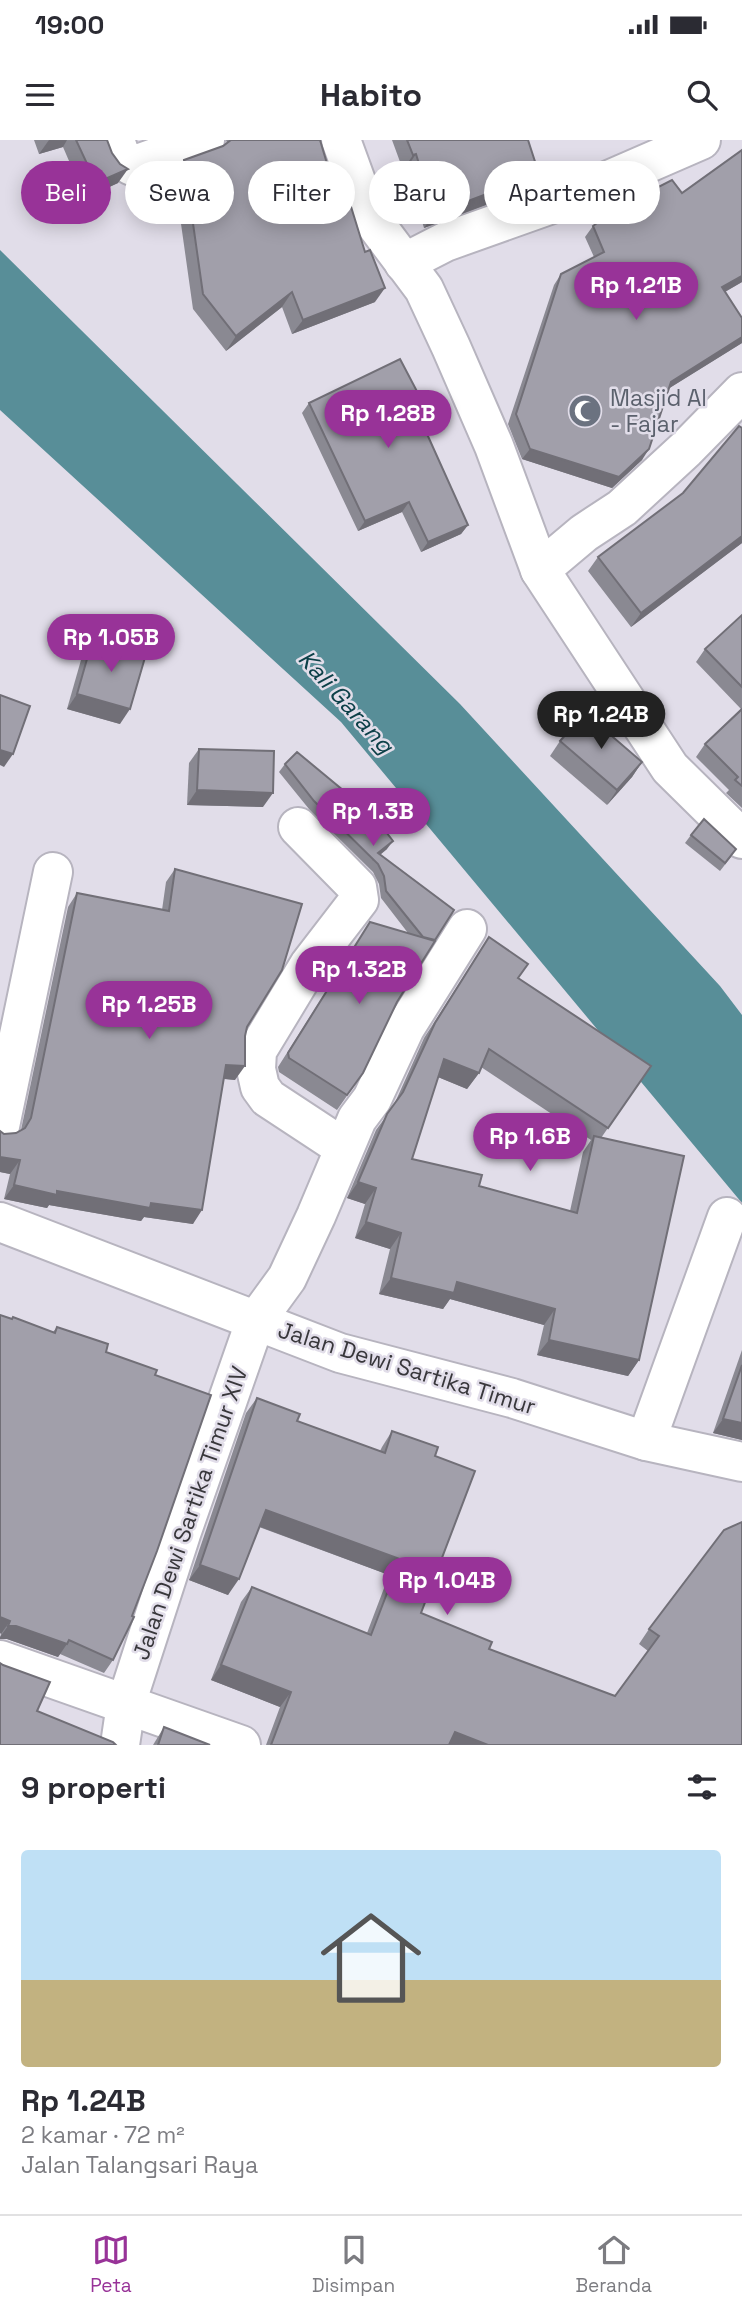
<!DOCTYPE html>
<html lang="id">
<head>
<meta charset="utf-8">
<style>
	:root { --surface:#fff; --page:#f7f7f7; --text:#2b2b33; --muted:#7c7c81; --line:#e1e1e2; --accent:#983398 }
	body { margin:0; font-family:"Space Grotesk",sans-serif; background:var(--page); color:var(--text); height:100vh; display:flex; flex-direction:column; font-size:26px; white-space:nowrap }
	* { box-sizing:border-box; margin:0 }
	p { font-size:23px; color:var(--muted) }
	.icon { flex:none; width:38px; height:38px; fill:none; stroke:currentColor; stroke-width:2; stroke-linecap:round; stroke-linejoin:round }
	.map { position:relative; height:1605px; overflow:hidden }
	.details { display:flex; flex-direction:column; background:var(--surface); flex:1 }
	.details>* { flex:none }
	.hud { position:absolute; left:21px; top:21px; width:700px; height:63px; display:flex; gap:14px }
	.price { position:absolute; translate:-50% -60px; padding:0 16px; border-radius:24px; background:var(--accent); color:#fff; font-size:23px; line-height:46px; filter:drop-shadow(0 2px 4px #0008) }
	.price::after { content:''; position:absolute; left:50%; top:42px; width:21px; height:16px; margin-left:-10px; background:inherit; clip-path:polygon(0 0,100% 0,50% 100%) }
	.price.selected { background:#222; color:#fff }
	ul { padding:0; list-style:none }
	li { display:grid; align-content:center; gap:14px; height:371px; padding:0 21px }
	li+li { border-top:2px solid var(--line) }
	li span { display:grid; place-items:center; height:217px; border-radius:7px; color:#555 }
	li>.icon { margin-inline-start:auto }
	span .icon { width:126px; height:126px; fill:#fffc; stroke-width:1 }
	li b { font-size:30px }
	h2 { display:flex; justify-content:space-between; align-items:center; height:84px; padding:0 21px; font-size:30px }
	.pill { padding:0 24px; border-radius:32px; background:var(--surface); box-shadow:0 4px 18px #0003; font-size:24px; line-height:63px }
	.pill.selected { background:var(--accent); color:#fff }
	.status { display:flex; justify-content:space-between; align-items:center; height:49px; padding:0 35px; background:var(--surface); direction:ltr }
	.status svg { height:19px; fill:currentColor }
	header { display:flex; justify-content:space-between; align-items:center; height:91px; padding:0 21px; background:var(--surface); font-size:32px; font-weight:600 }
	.tab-bar { display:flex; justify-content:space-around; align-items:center; height:98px; border-top:2px solid var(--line); background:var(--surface); font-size:19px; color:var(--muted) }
	.tab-bar a { display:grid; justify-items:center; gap:4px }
	.tab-bar .selected { color:var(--accent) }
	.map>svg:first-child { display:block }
	.water { fill:#588e98 }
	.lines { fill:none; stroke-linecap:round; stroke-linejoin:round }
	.minor-casing { stroke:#b7b4bf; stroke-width:42 }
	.minor { stroke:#fff; stroke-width:38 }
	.wall { fill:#8a8992; fill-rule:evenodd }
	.shaded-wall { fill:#716f77 }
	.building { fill:#a19faa; stroke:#716f77; stroke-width:2 }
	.labels { text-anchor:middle; stroke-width:5; stroke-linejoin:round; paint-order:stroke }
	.worship-label { font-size:23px; fill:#5b616d; stroke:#e1dde9; text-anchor:start }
	.street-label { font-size:23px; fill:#38373b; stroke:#e1dde9 }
	.water-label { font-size:24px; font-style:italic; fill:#0c4048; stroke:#e1dde9 }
</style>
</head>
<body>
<div class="status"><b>19:00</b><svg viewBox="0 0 49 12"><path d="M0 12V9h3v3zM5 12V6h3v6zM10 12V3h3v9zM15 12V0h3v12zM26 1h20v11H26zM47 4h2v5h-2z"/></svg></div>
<header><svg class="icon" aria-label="menu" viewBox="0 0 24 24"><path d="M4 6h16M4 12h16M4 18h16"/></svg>Habito<svg class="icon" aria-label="search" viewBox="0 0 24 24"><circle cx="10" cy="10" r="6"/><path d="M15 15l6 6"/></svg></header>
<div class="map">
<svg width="742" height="1605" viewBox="0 0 742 1605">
	<rect width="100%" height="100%" fill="#e1dde9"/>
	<!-- water -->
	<path class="water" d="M0 110 460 564 720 846 742 875V1063L341 582 0 270Z"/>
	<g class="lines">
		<defs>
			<g id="minor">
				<path d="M115 0 122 20 132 26 205 0"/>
				<path d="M341 0 368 74 424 149 451 207 494 306 540 430 670 628 742 699"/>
				<path d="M404 123 445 102 563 60 701 0"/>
				<path d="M540 430 584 393 622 368 686 309 742 252"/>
				<path d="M298 687 357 747 359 760 309 825 257 911 256 929 260 947 268 958 344 1008"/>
				<path d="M0 986 53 732"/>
				<path d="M0 1082 340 1213 512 1258 646 1301 742 1322"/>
				<path d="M646 1301 727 1077"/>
				<path d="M0 1520 241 1605"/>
				<path d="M120 1605 126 1564 182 1391 255 1182 287 1138 316 1076 357 979 372 959 405 888 467 789"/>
			</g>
		</defs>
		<!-- minor casing -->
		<use href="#minor" class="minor-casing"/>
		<!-- minor -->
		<use href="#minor" class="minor"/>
	</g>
	<!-- wall -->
	<g class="wall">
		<path d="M34 0H107L118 43 85 58 63 7 39 14Z"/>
		<path d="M226 0H320L334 47 375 162 292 194 282 167 226 211 193 169 174 34 184 20 223 6 227 3Z"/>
		<path d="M392 0H528L539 34 529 49 424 88 406 29 403 30Z"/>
		<path d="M682 53 742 142 725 152 742 203 668 249 642 320 612 348 522 319 508 284 554 145 561 134 594 117 585 97 593 86Z"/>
		<path d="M309 263 431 278 424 288 468 385 461 394 421 412 402 372 358 391 302 273Z"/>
		<path d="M742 288V403L631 487 588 431 598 417 683 353Z"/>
		<path d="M742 475V668L726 653 729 650 696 617 705 604 741 569 696 522 705 509Z"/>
		<path d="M93 498 120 584 67 569 83 513Z"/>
		<path d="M560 601 642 622 632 637 607 665 550 616Z"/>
		<path d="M199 609 263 667 187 665 189 623Z"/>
		<path d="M285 624 387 709 380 715 454 770 397 862 363 933 337 970 279 932 278 927 370 782 408 793 381 758 379 744 373 732 309 669 279 632Z"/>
		<path d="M691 695 731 717 720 731 685 703Z"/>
		<path d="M175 729 247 887 235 940 224 939 193 1084 144 1077 141 1081 49 1065 47 1068 4 1059 10 1034 0 1032V991L4 994 16 993 21 990 68 767 77 753 162 770 166 742Z"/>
		<path d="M489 797 518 838 651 926 601 998 639 1220 628 1236 537 1215 544 1185 450 1159 443 1169 379 1154 390 1109 355 1098 365 1064 347 1058 376 990 393 967 424 898ZM481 927 591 1000 583 1012 570 1071 479 1046 412 1019 438 937 467 949 479 933Z"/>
		<path d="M57 1187 106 1212 155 1235 113 1520 104 1533 60 1514 58 1517 7 1499H0L53 1192Z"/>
		<path d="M742 1210V1300L713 1293Z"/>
		<path d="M257 1258 297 1281 380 1311 382 1307 392 1291 435 1316 421 1473 489 1509 615 1556 648 1511 639 1504 649 1489 742 1382V1605H266L280 1567 211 1540 241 1462 252 1447 367 1493 389 1435 259 1387 228 1455 189 1440 246 1273Z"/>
		<path d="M164 1587 210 1605H153Z"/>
	</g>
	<!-- shaded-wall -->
	<g class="shaded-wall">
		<path d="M49 0H67L63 7 39 14Z"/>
		<path d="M416 14 406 29 403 30 413 15Z"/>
		<path d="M128 29 118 43 85 58 96 43Z"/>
		<path d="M539 34 529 49 424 88 434 74Z"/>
		<path d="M742 136V142L714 158 722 147Z"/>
		<path d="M385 148 375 162 292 194 303 180Z"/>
		<path d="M292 152 282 167 226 211 236 196Z"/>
		<path d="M742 197V203L663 252 671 242Z"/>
		<path d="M418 274 431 278 424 288Z"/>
		<path d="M530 309H649L642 320 612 348 522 319Z"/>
		<path d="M409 362 402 372 358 391 365 381Z"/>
		<path d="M468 385 461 394 421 412 428 402Z"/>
		<path d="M742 396V403L631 487 641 473Z"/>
		<path d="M77 554 130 569 120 584 67 569Z"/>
		<path d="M0 610 13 614 4 627 0 625Z"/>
		<path d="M642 622 632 637 607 665 617 650Z"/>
		<path d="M197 650 273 653 263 667 187 665Z"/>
		<path d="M393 701 387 709 372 721 378 713Z"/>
		<path d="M444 919 479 933 467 949 433 935Z"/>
		<path d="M226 925 245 926 235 940 217 938Z"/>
		<path d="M0 1017 20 1020 10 1034 0 1032Z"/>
		<path d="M358 1042 376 1048 365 1064 347 1058Z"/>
		<path d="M14 1045 151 1063 202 1070 193 1084 144 1077 141 1081 49 1065 47 1068 4 1059Z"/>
		<path d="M366 1082 401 1093 390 1109 355 1098Z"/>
		<path d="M391 1138 457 1142 555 1169 544 1185 450 1159 443 1169 379 1154Z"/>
		<path d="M549 1200 639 1220 628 1236 537 1215Z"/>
		<path d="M723 1279 742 1283V1300L713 1293Z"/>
		<path d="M266 1370 400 1419 389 1435 255 1385Z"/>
		<path d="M200 1425 239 1439 228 1455 189 1440Z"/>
		<path d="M0 1477 10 1481 1 1494 0 1493Z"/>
		<path d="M8 1486H16L67 1504 58 1517 7 1499H0V1497Z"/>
		<path d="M221 1525 291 1552 280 1567 211 1540Z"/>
		<path d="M455 1592 488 1605H445Z"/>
	</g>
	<!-- building -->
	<g class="building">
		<path d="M76 0H107L112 13 120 24 128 29 96 43Z"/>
		<path d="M231 0H320L334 47 344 44 365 112 370 110 385 148 303 180 292 152 236 196 203 154 184 20 223 6Z"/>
		<path d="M407 0H528L539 34 434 74 416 14 413 15Z"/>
		<path d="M742 10V136L722 147 742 178V197L671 242 649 309 619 337 530 309 516 274 561 134 604 112 593 86 617 68 672 40 682 53Z"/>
		<path d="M400 219 431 278 418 274 468 385 428 402 409 362 365 381 309 263Z"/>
		<path d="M739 286 742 288V396L641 473 598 417 683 353Z"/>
		<path d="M742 475V547L705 509Z"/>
		<path d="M93 498 146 514 130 569 77 554Z"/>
		<path d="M0 555 30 566 13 614 0 610Z"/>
		<path d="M742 569V646L735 640 738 637 705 604Z"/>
		<path d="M585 573 642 622 617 650 560 601Z"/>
		<path d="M199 609 274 611 273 653 197 650Z"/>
		<path d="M297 612 373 675 393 701 378 713 454 770 435 800 423 797 386 751 384 736 378 724 314 661 285 624Z"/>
		<path d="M704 679 736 709 725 723 691 695Z"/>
		<path d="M175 729 302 764 282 830 247 887 245 896V926L226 925 202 1070 151 1063 150 1068 57 1051V1055L14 1045 20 1020 0 1017V991L4 994 16 993 25 988 31 978 77 753 169 771Z"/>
		<path d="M370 782 435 801 397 862 363 933 347 955 289 918 288 913Z"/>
		<path d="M489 797 528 824 518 838 651 926 608 988 489 909 479 933 444 919 412 1019 482 1035 479 1046 577 1073 594 996 684 1016 639 1220 549 1200 555 1169 457 1142 454 1153 391 1138 401 1093 366 1082 376 1048 358 1042 387 974 403 952 435 883Z"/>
		<path d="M0 1175 12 1179 13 1177 55 1193 57 1187 108 1204 106 1212 157 1230 155 1235 211 1255 157 1411 132 1476 134 1477 113 1520 69 1500 67 1504 16 1486H8L10 1481 0 1477Z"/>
		<path d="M742 1225V1283L723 1279Z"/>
		<path d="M257 1258 300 1274 297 1281 385 1313 392 1291 438 1307 435 1316 475 1331 421 1473 492 1502 489 1509 615 1556 659 1496 649 1489 724 1390 742 1382V1605H488L455 1592 449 1605H271L291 1552 221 1525 252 1447 371 1495 400 1419 266 1370 239 1439 200 1425Z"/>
		<path d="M0 1523 3 1525 50 1542 37 1571 113 1602 116 1605H0Z"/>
		<path d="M164 1587 210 1605H158Z"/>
	</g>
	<!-- icons -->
	<defs>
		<symbol id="mosque-disc" viewBox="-11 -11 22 22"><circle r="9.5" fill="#6b7280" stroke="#e1dde9"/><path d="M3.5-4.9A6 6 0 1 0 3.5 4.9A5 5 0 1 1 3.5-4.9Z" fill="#fff"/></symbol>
	</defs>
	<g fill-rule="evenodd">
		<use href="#mosque-disc" x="566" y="252" width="38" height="38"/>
	</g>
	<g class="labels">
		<!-- worship labels -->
		<g class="worship-label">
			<text x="610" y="266">Masjid Al<tspan x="610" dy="26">- Fajar</tspan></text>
		</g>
		<!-- street labels -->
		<g class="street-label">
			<text transform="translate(407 1228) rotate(17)" y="8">Jalan Dewi Sartika Timur</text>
			<text transform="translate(190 1373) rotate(-71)" y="8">Jalan Dewi Sartika Timur XIV</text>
		</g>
		<!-- water labels -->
		<g class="water-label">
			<text transform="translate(346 562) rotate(48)" y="8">Kali Garang</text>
		</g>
	</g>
</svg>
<b class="price" style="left:636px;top:182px">Rp 1.21B</b>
<b class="price" style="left:388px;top:310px">Rp 1.28B</b>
<b class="price" style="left:111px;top:534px">Rp 1.05B</b>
<b class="price selected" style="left:601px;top:611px">Rp 1.24B</b>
<b class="price" style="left:373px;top:708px">Rp 1.3B</b>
<b class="price" style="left:359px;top:866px">Rp 1.32B</b>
<b class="price" style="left:149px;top:901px">Rp 1.25B</b>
<b class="price" style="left:530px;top:1033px">Rp 1.6B</b>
<b class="price" style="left:447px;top:1477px">Rp 1.04B</b>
<div class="hud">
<a class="pill selected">Beli</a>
<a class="pill">Sewa</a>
<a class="pill">Filter</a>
<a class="pill">Baru</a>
<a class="pill">Apartemen</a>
</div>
</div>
<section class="details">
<h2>9 properti<svg class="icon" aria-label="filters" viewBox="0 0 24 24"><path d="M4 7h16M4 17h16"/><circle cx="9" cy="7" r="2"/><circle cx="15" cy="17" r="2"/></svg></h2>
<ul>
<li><span style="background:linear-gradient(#bfe0f5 60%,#c2b280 0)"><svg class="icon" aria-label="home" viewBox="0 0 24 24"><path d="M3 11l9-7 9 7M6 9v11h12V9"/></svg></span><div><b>Rp 1.24B</b><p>2 kamar · 72 m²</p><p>Jalan Talangsari Raya</p></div></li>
</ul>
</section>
<nav class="tab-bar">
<a class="selected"><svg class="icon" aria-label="map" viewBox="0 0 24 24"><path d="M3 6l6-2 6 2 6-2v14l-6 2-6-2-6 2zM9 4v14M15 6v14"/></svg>Peta</a>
<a><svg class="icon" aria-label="saved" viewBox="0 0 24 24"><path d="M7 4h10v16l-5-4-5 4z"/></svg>Disimpan</a>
<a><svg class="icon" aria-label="home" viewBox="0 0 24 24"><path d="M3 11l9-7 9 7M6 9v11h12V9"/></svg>Beranda</a>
</nav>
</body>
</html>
